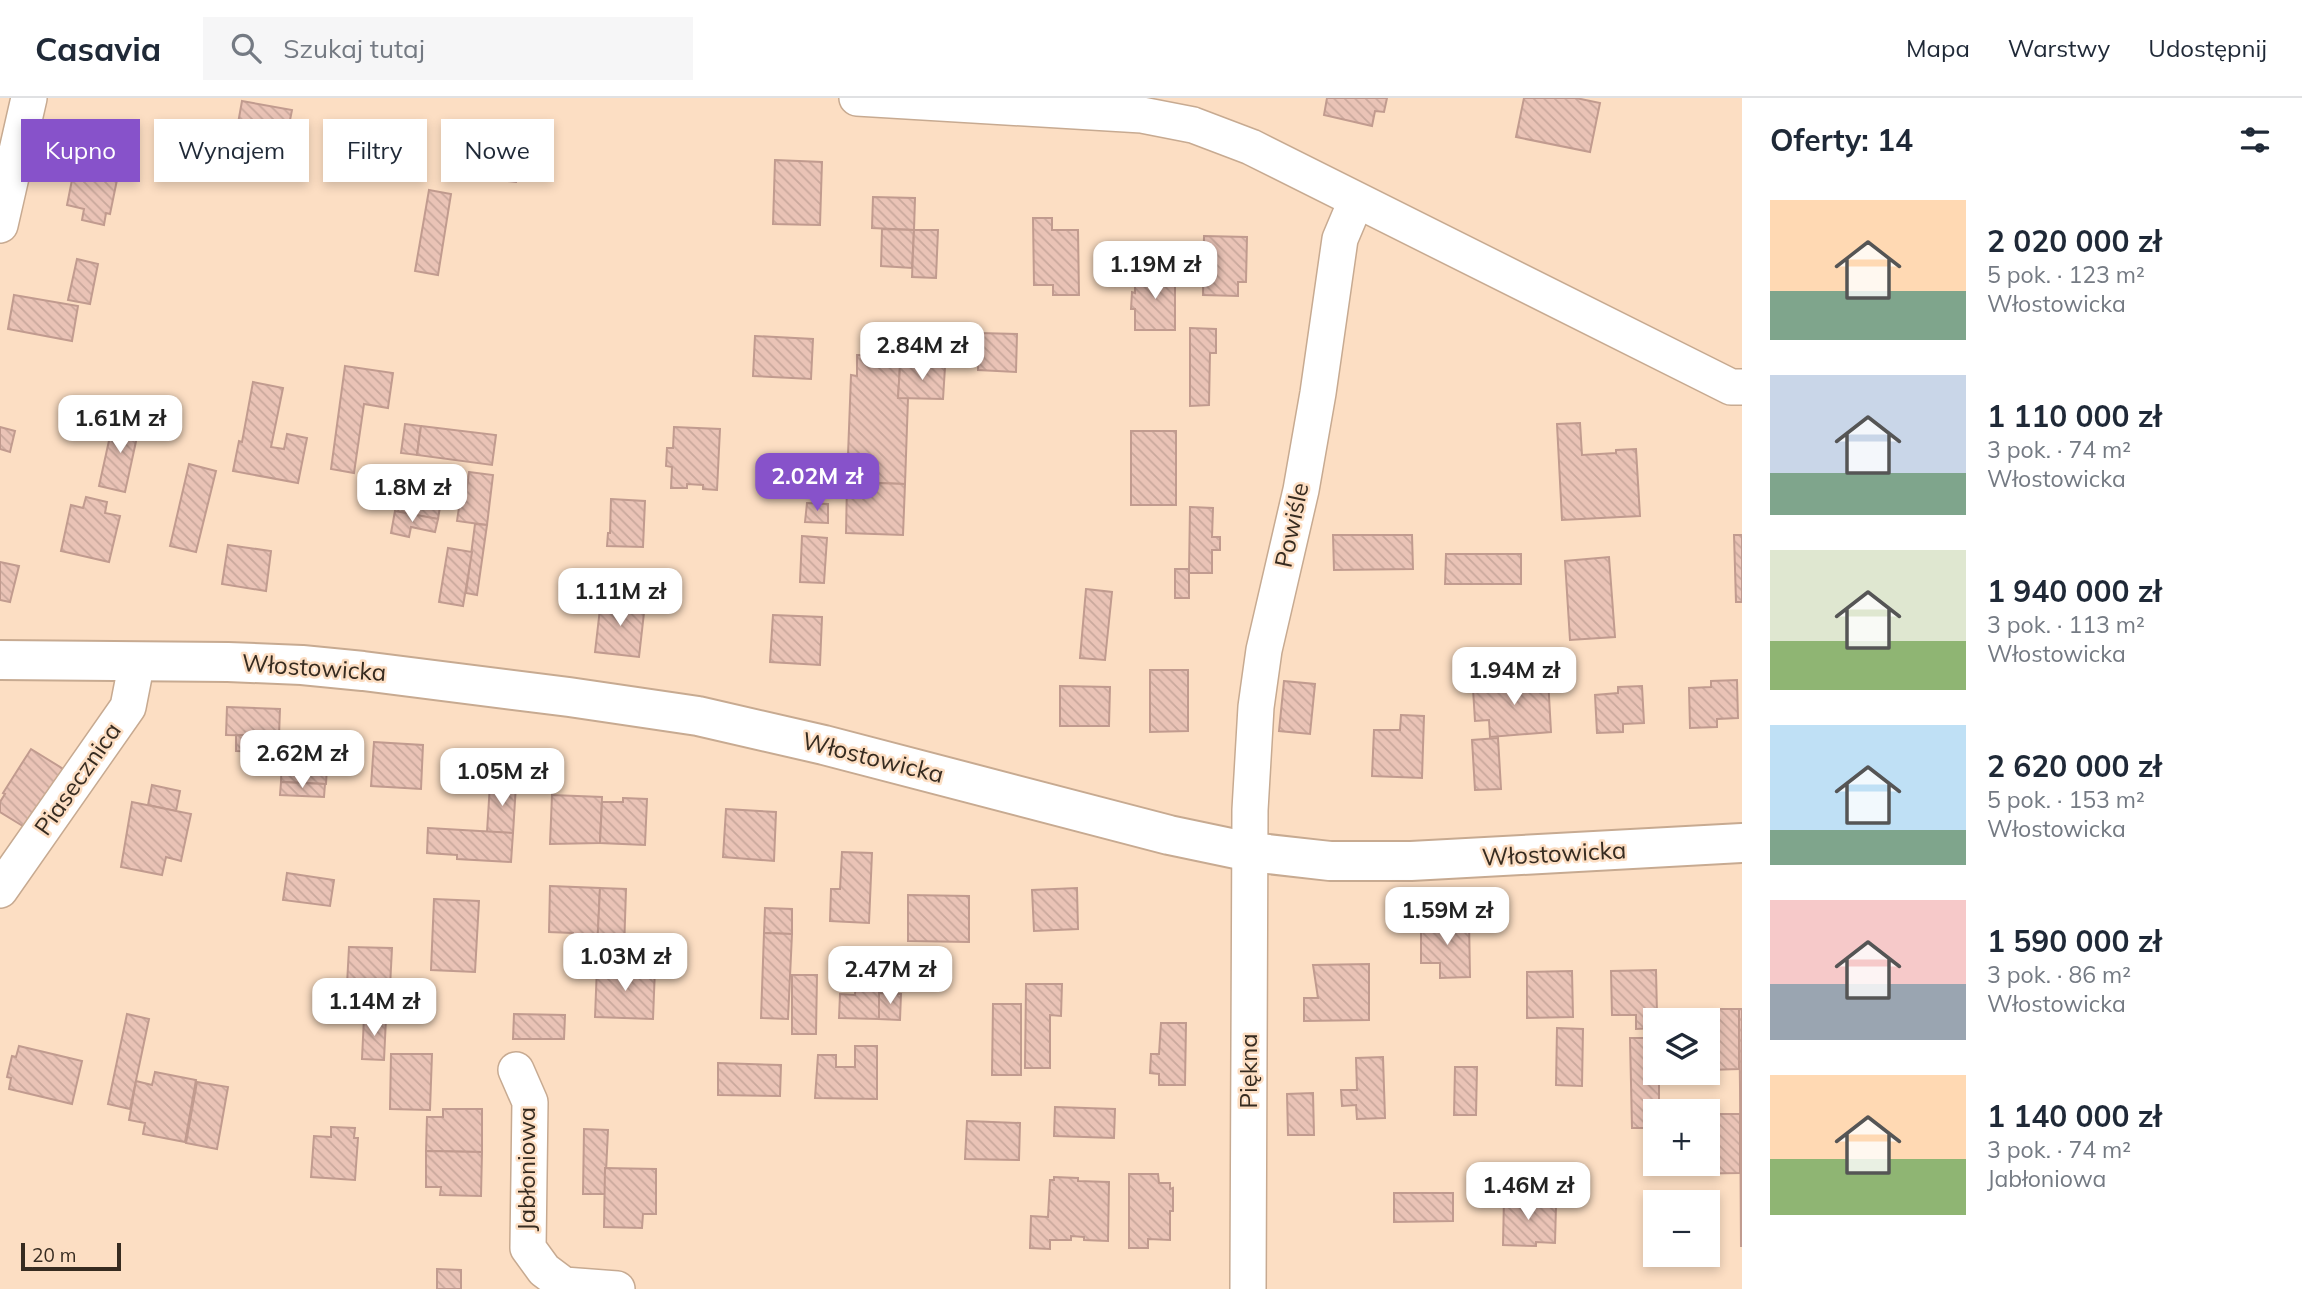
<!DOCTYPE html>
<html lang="pl">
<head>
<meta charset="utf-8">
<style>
	:root { --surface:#fff; --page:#f6f6f7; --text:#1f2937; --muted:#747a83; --line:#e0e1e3; --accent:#8752ca }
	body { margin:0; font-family:Mulish,sans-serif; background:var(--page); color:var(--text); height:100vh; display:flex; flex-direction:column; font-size:26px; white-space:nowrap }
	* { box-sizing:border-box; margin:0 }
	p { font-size:23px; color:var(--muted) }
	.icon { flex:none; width:38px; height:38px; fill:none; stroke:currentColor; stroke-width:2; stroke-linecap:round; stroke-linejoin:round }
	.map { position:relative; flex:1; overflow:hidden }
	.sheet { display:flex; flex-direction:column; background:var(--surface); width:560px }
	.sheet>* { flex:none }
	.guide { position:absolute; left:21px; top:21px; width:665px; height:63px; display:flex; gap:14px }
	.tools { position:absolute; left:1643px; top:910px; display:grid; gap:14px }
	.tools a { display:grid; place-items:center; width:77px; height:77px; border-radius:0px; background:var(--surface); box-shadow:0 4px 10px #0003; font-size:35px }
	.scale { position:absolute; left:21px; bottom:18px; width:100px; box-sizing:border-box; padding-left:7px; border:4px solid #362b20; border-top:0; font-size:19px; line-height:24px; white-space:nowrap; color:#362b20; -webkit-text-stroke:5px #fcdec3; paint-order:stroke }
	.price { position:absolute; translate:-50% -60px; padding:0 16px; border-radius:14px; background:#fff; color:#222; font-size:23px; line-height:46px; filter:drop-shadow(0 2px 4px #0008) }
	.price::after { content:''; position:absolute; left:50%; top:42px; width:21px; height:16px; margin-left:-10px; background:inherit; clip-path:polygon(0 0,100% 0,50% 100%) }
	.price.active { background:var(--accent); color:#fff }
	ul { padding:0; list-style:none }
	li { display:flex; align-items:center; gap:21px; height:175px; padding:0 28px }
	li span { display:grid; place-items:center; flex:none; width:196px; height:140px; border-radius:0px; color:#555 }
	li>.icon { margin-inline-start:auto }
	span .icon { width:84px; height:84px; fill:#fffc; stroke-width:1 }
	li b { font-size:30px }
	h2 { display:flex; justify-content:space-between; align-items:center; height:84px; padding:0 28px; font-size:30px }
	.chip { padding:0 24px; border-radius:0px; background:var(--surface); box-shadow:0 4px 10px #0003; font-size:24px; line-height:63px }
	.chip.active { background:var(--accent); color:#fff }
	header { display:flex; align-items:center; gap:42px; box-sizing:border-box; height:98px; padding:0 35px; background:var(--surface); border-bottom:2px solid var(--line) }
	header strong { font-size:33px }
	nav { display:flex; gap:38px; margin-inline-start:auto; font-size:24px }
	.search { width:490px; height:63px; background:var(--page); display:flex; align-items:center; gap:18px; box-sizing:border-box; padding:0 24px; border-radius:0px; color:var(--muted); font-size:26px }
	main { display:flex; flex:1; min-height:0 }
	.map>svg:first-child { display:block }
	.building { fill:url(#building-back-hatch); stroke:#c19b8f; stroke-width:2 }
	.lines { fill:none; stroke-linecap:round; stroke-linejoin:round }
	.street-casing { stroke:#c7aa91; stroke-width:38 }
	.secondary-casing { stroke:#c7aa91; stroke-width:42 }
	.street { stroke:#fff; stroke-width:35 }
	.secondary { stroke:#fff; stroke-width:38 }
	.labels { text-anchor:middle; stroke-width:5; stroke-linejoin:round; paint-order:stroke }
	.street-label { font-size:24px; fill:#362b20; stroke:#fcdec3 }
</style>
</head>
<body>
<header>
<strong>Casavia</strong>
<div class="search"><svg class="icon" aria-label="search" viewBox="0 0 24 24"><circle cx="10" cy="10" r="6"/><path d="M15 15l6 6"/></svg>Szukaj tutaj</div>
<nav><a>Mapa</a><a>Warstwy</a><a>Udostępnij</a></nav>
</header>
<main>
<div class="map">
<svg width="1742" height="1191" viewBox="0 0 1742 1191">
	<defs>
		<pattern id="building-back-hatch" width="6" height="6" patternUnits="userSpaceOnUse" patternTransform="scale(1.75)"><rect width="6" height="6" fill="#eac3b6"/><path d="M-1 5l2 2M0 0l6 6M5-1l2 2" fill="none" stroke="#c9a89c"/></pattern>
	</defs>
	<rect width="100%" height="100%" fill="#fcdec3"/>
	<!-- building -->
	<g class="building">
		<path d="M1327 0H1387L1384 14 1375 13 1372 28 1324 17Z"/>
		<path d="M1524 0H1576L1600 5 1590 54 1516 39Z"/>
		<path d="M242 3 292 12 283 57 234 48Z"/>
		<path d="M496 28 523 30 516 84 490 81Z"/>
		<path d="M775 62 822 64 820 127 773 126Z"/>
		<path d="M75 67 118 77 110 116 106 115 104 127 82 122 84 111 67 107Z"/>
		<path d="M429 92 451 96 438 177 415 173Z"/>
		<path d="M873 99 915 100 914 132 872 130Z"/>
		<path d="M1033 120H1052V132H1078L1079 197H1053V187H1034Z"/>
		<path d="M882 131 914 132 912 170 881 168Z"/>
		<path d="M914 132H938L936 180 912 179Z"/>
		<path d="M1204 138 1247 139 1246 184H1238V198L1203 197Z"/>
		<path d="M77 161 98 166 90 206 68 202Z"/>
		<path d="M1175 170V232H1135V211H1131L1132 194 1135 195V177H1156V171Z"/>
		<path d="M14 197 78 208 72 243 8 231Z"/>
		<path d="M1190 230 1216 231V255H1210L1209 307 1190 308Z"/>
		<path d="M979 235 1017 236 1016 274 978 272Z"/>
		<path d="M755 238 813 241 811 281 753 278Z"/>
		<path d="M857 257 880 258V267L900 268 898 300H908L905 386 847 384 851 277 857 278Z"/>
		<path d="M345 268 393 275 388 310 364 306 354 375 331 371Z"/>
		<path d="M900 268 945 269 943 301 898 300Z"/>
		<path d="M253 284 283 290 271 349 284 351 287 336 307 340 298 385 233 373 239 343 242 344Z"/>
		<path d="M114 320 140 325 125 394 99 388Z"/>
		<path d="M1580 325 1582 357 1616 355V352L1636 351 1640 418 1562 422 1557 326Z"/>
		<path d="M405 326 421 328 417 357 401 355Z"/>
		<path d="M421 328 496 337 492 367 417 357Z"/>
		<path d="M0 329 15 333 10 354 0 351Z"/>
		<path d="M674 329 720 331 717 392 703 391V387L687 386V390H671L672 369 666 368 667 350H673Z"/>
		<rect x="1131" y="333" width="45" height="74"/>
		<path d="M189 366 216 373 196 454 170 448Z"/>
		<path d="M469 374 493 377 487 427 457 423 460 403 465 404Z"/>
		<path d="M847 384 905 386 903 437 846 435Z"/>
		<path d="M86 399 107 404 105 415 120 418 109 464 61 453 71 407 83 410Z"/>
		<path d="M400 400 440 409 438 421 398 414Z"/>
		<path d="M611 401 645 403 643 449 607 448 608 435H610Z"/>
		<path d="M807 405 828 406V425L805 424Z"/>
		<path d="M1190 409 1213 410 1212 439H1220V452H1212V475H1189Z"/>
		<path d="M395 413 438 421 435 434 411 429 409 439 391 435Z"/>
		<path d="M475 426 487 427 477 497 466 495Z"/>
		<path d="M1333 437H1412L1413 471 1334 472Z"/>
		<path d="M1734 437H1742V504H1736Z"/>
		<path d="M802 438 827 440 824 485 800 484Z"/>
		<path d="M228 447 271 453 266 493 222 486Z"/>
		<path d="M448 450 472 454 463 508 439 504Z"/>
		<path d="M1446 456H1521V486H1445Z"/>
		<path d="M1609 459 1615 539 1570 542 1565 463Z"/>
		<path d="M0 464 19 468 10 504 0 502Z"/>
		<rect x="1175" y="471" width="14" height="29"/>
		<path d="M1086 491 1112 494 1105 562 1080 560Z"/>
		<path d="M601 502 645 506 639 559 595 554Z"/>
		<path d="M773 517 822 519 820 567 770 564Z"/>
		<path d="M1150 572H1188V633L1150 634Z"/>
		<path d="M1548 580 1551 634 1490 639 1489 622 1475 623 1473 591 1487 590V584Z"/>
		<path d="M1737 582 1738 620 1717 621V629L1690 630 1689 590 1711 589V583Z"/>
		<path d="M1284 583 1315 586 1310 636 1279 633Z"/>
		<path d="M1060 588 1110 589 1109 628H1060Z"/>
		<path d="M1642 588 1644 625 1623 626V634L1597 635 1595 597 1618 595V589Z"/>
		<path d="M227 609 280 611 279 638 226 637Z"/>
		<path d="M1401 617 1424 618 1422 680 1372 678 1374 632H1400Z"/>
		<path d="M236 637 270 638V654L236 653Z"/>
		<path d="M1498 640 1501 691 1475 692 1472 642Z"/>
		<path d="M374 644 423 647 421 691 371 688Z"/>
		<path d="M304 650 328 651 326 686 281 684 282 654 304 655Z"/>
		<path d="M31 651 65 672 26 730 0 714V704L5 696 3 695Z"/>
		<path d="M281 684 325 686 324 699 280 697Z"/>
		<path d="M490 686 516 687 513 735 487 734Z"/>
		<path d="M152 687 180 693 176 713 148 707Z"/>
		<path d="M552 697 602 699 600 745 550 746Z"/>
		<path d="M623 700 647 701 645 747 600 745 602 704H623Z"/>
		<path d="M132 704 191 716 181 763 166 759 162 777 121 769Z"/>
		<path d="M726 711 776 714 774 763 723 759Z"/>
		<path d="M428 730 513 735 511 764 457 761V757L427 755Z"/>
		<path d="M842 754 872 755 869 825 830 823 831 791H840Z"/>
		<path d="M287 775 334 782 330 808 283 802Z"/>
		<path d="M550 788 600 790 597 852 573 851V835L549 834Z"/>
		<path d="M600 790 626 791 624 853 597 852Z"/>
		<path d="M1077 790 1078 831 1034 833 1032 792Z"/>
		<path d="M908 797 969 798V844L908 843Z"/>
		<path d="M434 801 479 803 475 874 431 872Z"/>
		<path d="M765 810 792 811V836L764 835Z"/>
		<path d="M1469 822 1470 879 1440 880V865H1421V823Z"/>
		<path d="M764 835 792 836 788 921 761 920Z"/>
		<path d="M349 849 392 850 390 889 347 887Z"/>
		<path d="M569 851 597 852V867L583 866V871L569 870Z"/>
		<path d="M846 853 881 854 879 921 839 920 840 896 855 897 856 877H846Z"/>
		<path d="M1369 866V922L1304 923V900H1318L1313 867Z"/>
		<path d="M597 868 655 870 653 921 595 919Z"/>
		<path d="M1656 872 1657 916H1663V922H1656V930L1636 931V917H1612L1611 873Z"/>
		<path d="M1572 873 1573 919 1527 920V874Z"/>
		<path d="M792 877H817L816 936H792Z"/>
		<path d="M1026 886H1062L1061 918 1050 917V970H1025Z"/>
		<path d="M879 895 901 896 900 922 879 921Z"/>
		<path d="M993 906H1021V977H992Z"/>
		<path d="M1709 911H1739V971L1708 972Z"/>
		<path d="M1739 911H1742V987L1740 988Z"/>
		<path d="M127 916 149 921 130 1011 108 1006Z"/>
		<path d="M514 916 565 917 564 941H513Z"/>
		<path d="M364 919 386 920 384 962 362 961Z"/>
		<path d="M1161 925H1186L1185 987H1159V976L1150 975 1151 956H1159Z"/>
		<path d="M1557 930 1583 931 1582 988 1556 987Z"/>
		<path d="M1630 940H1656V975H1659V1013H1656V1030H1632Z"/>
		<path d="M19 948 82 963 72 1006 9 991 11 980 7 979 12 958 16 959Z"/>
		<path d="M855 948H877V1001L815 1000 818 957H836V969H855Z"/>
		<path d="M391 956H432L430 1012 390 1011Z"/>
		<path d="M1383 959 1385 1020 1357 1021 1356 1007 1342 1008 1341 992H1357L1356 960Z"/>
		<path d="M718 965 781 967 780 998 718 997Z"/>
		<path d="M1455 969H1477L1476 1017H1454Z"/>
		<path d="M155 974 196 982 185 1044 143 1036 145 1025 129 1022 136 983 152 987Z"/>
		<path d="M197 984 228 989 217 1051 186 1045Z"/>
		<path d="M1740 987H1742V1148H1741Z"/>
		<path d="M1313 995 1314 1037H1288L1287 996Z"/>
		<path d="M1055 1009 1115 1011 1114 1040 1054 1038Z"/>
		<path d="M443 1011H482V1054L426 1053 427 1019H443Z"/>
		<path d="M1716 1016H1740V1075L1676 1076 1675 1066H1708V1034H1716Z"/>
		<path d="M967 1023 1020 1025 1019 1062 965 1061Z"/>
		<path d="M331 1029 355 1030 354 1040H358L355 1082 311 1079 314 1038 331 1039Z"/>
		<path d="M584 1031 608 1032 605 1096H583Z"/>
		<path d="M426 1053 482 1054 481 1098 440 1097 441 1089H426Z"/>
		<path d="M605 1070 656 1071V1116H643L642 1130 604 1129Z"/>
		<path d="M1129 1076H1158L1159 1085H1170V1091L1173 1090V1113H1170V1142L1148 1141V1150H1129Z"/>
		<path d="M1054 1079 1078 1080V1083L1109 1084 1108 1143 1084 1142V1139L1071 1138V1142H1050V1151L1030 1150 1031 1118 1048 1119 1050 1082H1054Z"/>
		<path d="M1394 1095H1453V1123L1394 1124Z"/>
		<path d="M1504 1099H1538V1107L1556 1108 1555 1145 1536 1144V1148L1503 1147Z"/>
		<path d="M437 1171 461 1172V1191H437Z"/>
	</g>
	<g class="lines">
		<defs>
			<g id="street">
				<path d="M857 0 1142 17 1193 27 1251 49 1731 289H1742"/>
				<path d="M0 127 29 0"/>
				<path d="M0 792 128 609 137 563"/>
				<path d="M516 972 530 1004 528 1150 544 1172 564 1187 617 1191"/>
				<path d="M1248 1191 1250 712 1256 609 1264 552 1301 392 1318 295 1340 141 1356 103"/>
			</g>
			<path id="secondary" d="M0 562 228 564 302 567 363 573 569 599 698 618 824 647 1169 737 1250 754 1330 763H1411L1742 745"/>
		</defs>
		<!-- street casing -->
		<use href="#street" class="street-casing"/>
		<!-- secondary casing -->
		<use href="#secondary" class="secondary-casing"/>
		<!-- street -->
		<use href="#street" class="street"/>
		<!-- secondary -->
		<use href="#secondary" class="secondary"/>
	</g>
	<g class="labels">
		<!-- street labels -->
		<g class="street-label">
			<text transform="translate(1292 427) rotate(-78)" y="8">Powiśle</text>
			<text transform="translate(314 570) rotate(4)" y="8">Włostowicka</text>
			<text transform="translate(873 660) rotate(14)" y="8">Włostowicka</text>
			<text transform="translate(78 681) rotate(-55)" y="8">Piasecznica</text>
			<text transform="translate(1554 756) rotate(-3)" y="8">Włostowicka</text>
			<text transform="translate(1249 973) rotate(-90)" y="8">Piękna</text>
			<text transform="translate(527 1071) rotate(-90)" y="8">Jabłoniowa</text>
		</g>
	</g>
</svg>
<div class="tools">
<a><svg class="icon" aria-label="layers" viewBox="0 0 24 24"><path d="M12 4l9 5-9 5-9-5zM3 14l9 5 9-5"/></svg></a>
<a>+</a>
<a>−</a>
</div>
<div class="scale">20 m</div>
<b class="price" style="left:1155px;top:203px">1.19M zł</b>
<b class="price" style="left:922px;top:284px">2.84M zł</b>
<b class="price" style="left:120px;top:357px">1.61M zł</b>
<b class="price active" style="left:817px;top:415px">2.02M zł</b>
<b class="price" style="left:412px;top:426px">1.8M zł</b>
<b class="price" style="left:620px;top:530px">1.11M zł</b>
<b class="price" style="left:1514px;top:609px">1.94M zł</b>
<b class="price" style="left:302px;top:692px">2.62M zł</b>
<b class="price" style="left:502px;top:710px">1.05M zł</b>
<b class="price" style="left:1447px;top:849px">1.59M zł</b>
<b class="price" style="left:625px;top:895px">1.03M zł</b>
<b class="price" style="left:890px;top:908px">2.47M zł</b>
<b class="price" style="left:374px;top:940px">1.14M zł</b>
<b class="price" style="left:1528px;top:1124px">1.46M zł</b>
<div class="guide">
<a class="chip active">Kupno</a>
<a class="chip">Wynajem</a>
<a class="chip">Filtry</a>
<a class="chip">Nowe</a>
</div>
</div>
<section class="sheet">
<h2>Oferty: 14<svg class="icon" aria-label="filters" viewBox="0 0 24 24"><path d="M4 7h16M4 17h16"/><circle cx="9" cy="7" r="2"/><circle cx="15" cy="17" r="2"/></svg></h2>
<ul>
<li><span style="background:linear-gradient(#ffd9b3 65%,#7fa58c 0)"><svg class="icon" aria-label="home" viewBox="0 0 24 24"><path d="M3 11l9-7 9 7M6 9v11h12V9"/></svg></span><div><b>2 020 000 zł</b><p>5 pok. · 123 m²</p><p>Włostowicka</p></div></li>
<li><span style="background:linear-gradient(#c9d6e8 70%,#7fa58c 0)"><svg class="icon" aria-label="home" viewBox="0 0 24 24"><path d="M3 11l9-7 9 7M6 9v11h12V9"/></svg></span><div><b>1 110 000 zł</b><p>3 pok. · 74 m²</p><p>Włostowicka</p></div></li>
<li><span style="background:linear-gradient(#dfe7d0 65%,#8fb573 0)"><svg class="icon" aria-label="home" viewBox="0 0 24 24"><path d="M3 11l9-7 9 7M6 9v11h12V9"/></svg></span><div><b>1 940 000 zł</b><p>3 pok. · 113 m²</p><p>Włostowicka</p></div></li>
<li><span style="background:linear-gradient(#bfe0f5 75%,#7fa58c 0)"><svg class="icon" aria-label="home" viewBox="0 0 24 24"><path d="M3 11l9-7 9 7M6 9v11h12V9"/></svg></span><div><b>2 620 000 zł</b><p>5 pok. · 153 m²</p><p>Włostowicka</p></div></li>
<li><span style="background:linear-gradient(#f6c9c9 60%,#9aa5b1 0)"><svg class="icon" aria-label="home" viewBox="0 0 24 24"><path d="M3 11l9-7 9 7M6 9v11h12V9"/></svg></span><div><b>1 590 000 zł</b><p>3 pok. · 86 m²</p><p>Włostowicka</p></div></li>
<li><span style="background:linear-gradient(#ffd9b3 60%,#8fb573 0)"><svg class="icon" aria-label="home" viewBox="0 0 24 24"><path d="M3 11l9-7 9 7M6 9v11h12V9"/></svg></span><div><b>1 140 000 zł</b><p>3 pok. · 74 m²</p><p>Jabłoniowa</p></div></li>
</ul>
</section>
</main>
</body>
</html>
